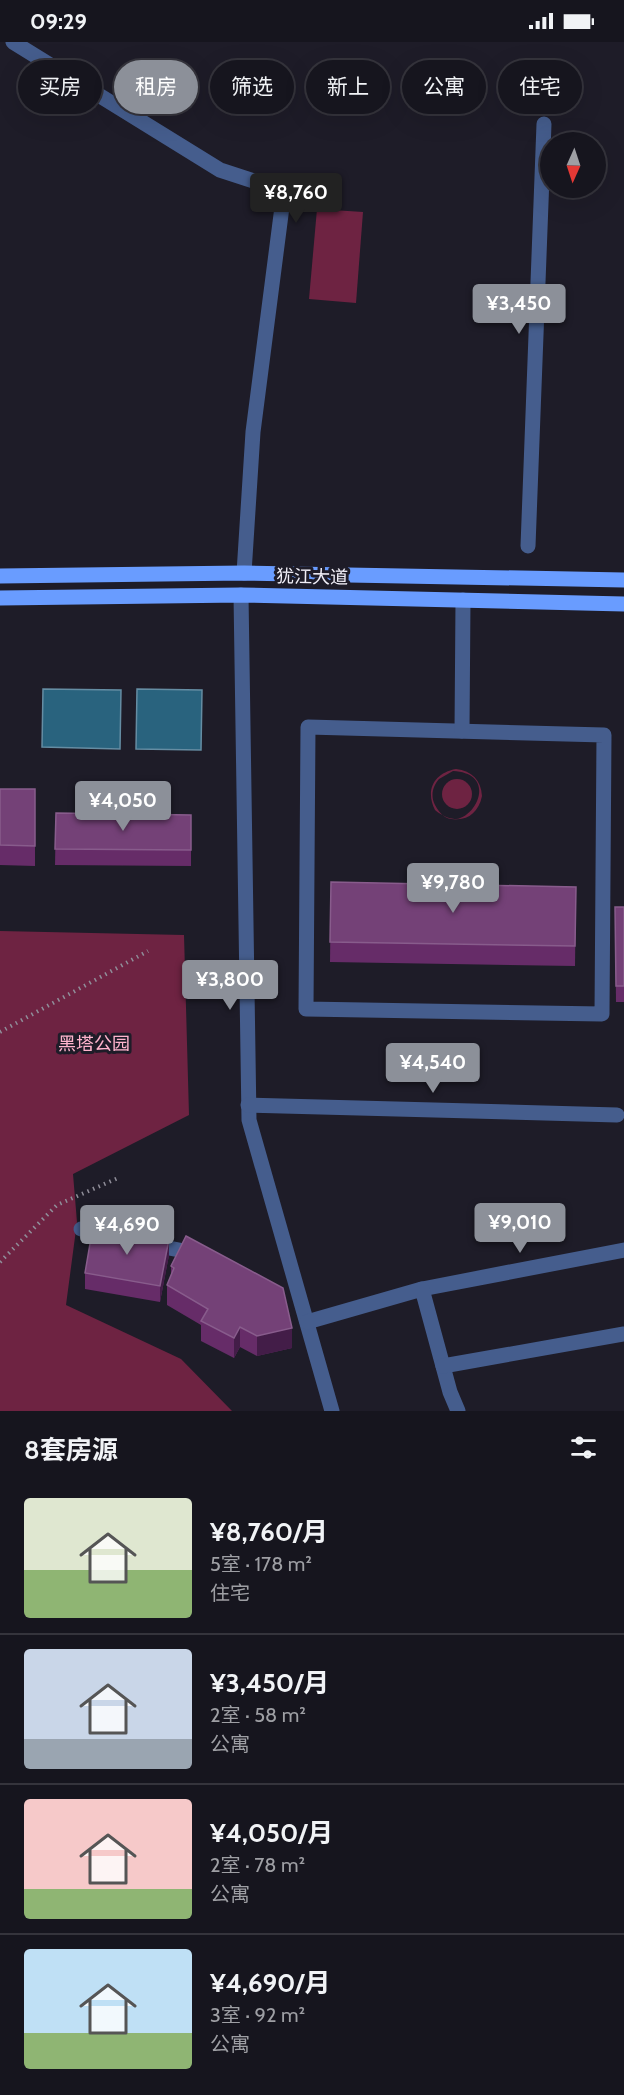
<!DOCTYPE html>
<html lang="zh">
<head>
<meta charset="utf-8">
<style>
	:root { --surface:#16151e; --page:#1f1e27; --text:#f1f3f6; --muted:#9e9fa4; --line:#35343c; --accent:#8c9099 }
	body { margin:0; font-family:Cabin,"Noto Sans SC",sans-serif; background:var(--page); color:var(--text); height:100vh; display:flex; flex-direction:column; font-size:22px; white-space:nowrap }
	* { box-sizing:border-box; margin:0 }
	p { font-size:20px; color:var(--muted) }
	.icon { flex:none; width:33px; height:33px; fill:none; stroke:currentColor; stroke-width:2; stroke-linecap:round; stroke-linejoin:round }
	.map { position:relative; height:1369px; overflow:hidden }
	.side { display:flex; flex-direction:column; background:var(--surface); flex:1 }
	.side>* { flex:none }
	.guide { position:absolute; left:18px; top:18px; width:588px; height:54px; display:flex; gap:12px }
	.needle { width:39px; rotate:183deg }
	.buttons { position:absolute; left:540px; top:90px; display:grid; gap:12px }
	.buttons a { display:grid; place-items:center; width:66px; height:66px; border-radius:50%; background:var(--surface); box-shadow:0 6px 24px #0002,0 0 0 2px var(--line); font-size:30px }
	.price { position:absolute; translate:-50% -51px; padding:0 14px; border-radius:6px; background:var(--accent); color:#fff; font-size:20px; line-height:39px; filter:drop-shadow(0 2px 3px #0008) }
	.price::after { content:''; position:absolute; left:50%; top:36px; width:18px; height:14px; margin-left:-9px; background:inherit; clip-path:polygon(0 0,100% 0,50% 100%) }
	.price.selected { background:#222; color:#fff }
	ul { padding:0; list-style:none }
	li { display:flex; align-items:center; gap:18px; height:150px; padding:0 24px }
	li+li { border-top:2px solid var(--line) }
	li span { display:grid; place-items:center; flex:none; width:168px; height:120px; border-radius:6px; color:#555 }
	li>.icon { margin-inline-start:auto }
	span .icon { width:72px; height:72px; fill:#fffc; stroke-width:1 }
	li b { font-size:26px }
	h2 { display:flex; justify-content:space-between; align-items:center; height:72px; padding:0 24px; font-size:26px }
	.tag { padding:0 21px; border-radius:27px; background:var(--surface); box-shadow:0 6px 24px #0002,0 0 0 2px var(--line); font-size:21px; line-height:54px }
	.tag.selected { background:var(--accent); color:#fff }
	.status { display:flex; justify-content:space-between; align-items:center; height:42px; padding:0 30px; background:var(--surface); direction:ltr }
	.status svg { height:16px; fill:currentColor }
	.map>svg:first-child { display:block }
	.green { fill:#6e2342; fill-rule:evenodd }
	.water { fill:#29637e; stroke:#658da3; stroke-width:1.5 }
	.lines { fill:none; stroke-linecap:round; stroke-linejoin:round }
	.path { stroke:#908e99; stroke-width:4; stroke-dasharray:1.5 4.5; stroke-linecap:butt }
	.street { stroke:#455d8d; stroke-width:15 }
	.primary { stroke:#699cff; stroke-width:15 }
	.wall { fill:#662c68 }
	.shaded-wall { fill:#431d48 }
	.building { fill:#744177; stroke:#885c8c; stroke-width:1.5 }
	.labels { text-anchor:middle; stroke-width:6; stroke-linejoin:round; paint-order:stroke }
	.street-label { font-size:18px; fill:#f1eff8; stroke:#1e1c28 }
	.park-label { font-size:18px; fill:#ffb4cd; stroke:#1e1c28 }
</style>
</head>
<body>
<div class="status"><b>09:29</b><svg viewBox="0 0 49 12"><path d="M0 12V9h3v3zM5 12V6h3v6zM10 12V3h3v9zM15 12V0h3v12zM26 1h20v11H26zM47 4h2v5h-2z"/></svg></div>
<div class="map">
<svg width="624" height="1369" viewBox="0 0 624 1369">
	<rect width="100%" height="100%" fill="#1e1c28"/>
	<!-- green -->
	<g class="green">
		<path d="M317 167 363 170 356 261 309 257Z"/>
		<path d="M456 727C472 729 481 738 482 754 477 779 454 784 435 768 425 748 434 731 456 727ZM453 729C511 732 458 808 435 763 430 753 433 744 439 737Z"/>
		<circle cx="457" cy="752" r="15"/>
		<path d="M0 889 184 893 189 1073 73 1132 77 1180 66 1263 181 1317 232 1369H0Z"/>
	</g>
	<!-- water -->
	<g class="water">
		<path d="M43 647 121 648 120 707 42 705Z"/>
		<path d="M137 647 202 648 201 708 136 707Z"/>
	</g>
	<g class="lines">
		<!-- path -->
		<g class="path">
			<path d="M0 990 148 909"/>
			<path d="M0 1220 57 1163 118 1136"/>
		</g>
		<!-- street -->
		<g class="street">
			<path d="M13 0 220 128 266 143 282 165 253 390 244 531"/>
			<path d="M528 504 544 82"/>
			<path d="M241 553 249 1078 332 1369"/>
			<path d="M308 685 604 693 602 972 306 967Z"/>
			<path d="M462 689 463 558"/>
			<path d="M248 1063 617 1073"/>
			<path d="M81 1187 111 1194"/>
			<path d="M149 1202 189 1210 198 1215"/>
			<path d="M422 1247 624 1208"/>
			<path d="M307 1280 422 1247 450 1350 458 1369"/>
			<path d="M443 1324 624 1292"/>
		</g>
		<!-- primary -->
		<g class="primary">
			<path d="M0 534 244 531 624 538"/>
			<path d="M0 556 241 553 624 562"/>
		</g>
	</g>
	<!-- wall -->
	<g class="wall">
		<path d="M0 747H35V824L0 823Z"/>
		<path d="M56 771 191 773V824L55 823Z"/>
		<path d="M331 840 576 845 575 924 330 920Z"/>
		<path d="M615 865H624V960H616Z"/>
		<path d="M169 1213 160 1260 85 1247V1231Z"/>
		<path d="M171 1224 292 1306 257 1314 240 1305 234 1316 201 1299V1283L167 1263V1243L171 1233Z"/>
	</g>
	<!-- shaded-wall -->
	<g class="shaded-wall">
		<path d="M169 1197V1213L160 1260V1244Z"/>
		<path d="M240 1285V1305L234 1316V1296Z"/>
		<path d="M292 1286V1306L257 1314V1294Z"/>
	</g>
	<!-- building -->
	<g class="building">
		<path d="M0 747H35V804L0 803Z"/>
		<path d="M56 771 191 773V808L55 807Z"/>
		<path d="M331 840 576 845 575 904 330 900Z"/>
		<path d="M615 865H624V944H616Z"/>
		<path d="M93 1184 169 1197 160 1244 85 1231Z"/>
		<path d="M186 1194 283 1246 292 1286 257 1294 240 1285 234 1296 201 1279 208 1267 167 1243 174 1226 171 1224Z"/>
	</g>
	<g class="labels">
		<!-- street labels -->
		<g class="street-label">
			<text transform="translate(312 535) rotate(1)" y="6">犹江大道</text>
		</g>
		<!-- park labels -->
		<g class="park-label">
			<text x="94" y="1008">黑塔公园</text>
		</g>
	</g>
</svg>
<div class="buttons">
<a><svg class="needle" viewBox="-14 -14 28 28"><path d="M0-13l5 13h-10z" fill="#e53935"/><path d="M0 13l5-13h-10z" fill="#9e9fa4"/></svg></a>
</div>
<b class="price selected" style="left:296px;top:182px">¥8,760</b>
<b class="price" style="left:519px;top:293px">¥3,450</b>
<b class="price" style="left:123px;top:790px">¥4,050</b>
<b class="price" style="left:453px;top:872px">¥9,780</b>
<b class="price" style="left:230px;top:969px">¥3,800</b>
<b class="price" style="left:433px;top:1052px">¥4,540</b>
<b class="price" style="left:520px;top:1212px">¥9,010</b>
<b class="price" style="left:127px;top:1214px">¥4,690</b>
<div class="guide">
<a class="tag">买房</a>
<a class="tag selected">租房</a>
<a class="tag">筛选</a>
<a class="tag">新上</a>
<a class="tag">公寓</a>
<a class="tag">住宅</a>
</div>
</div>
<section class="side">
<h2>8套房源<svg class="icon" aria-label="filters" viewBox="0 0 24 24"><path d="M4 7h16M4 17h16"/><circle cx="9" cy="7" r="2"/><circle cx="15" cy="17" r="2"/></svg></h2>
<ul>
<li><span style="background:linear-gradient(#dfe7d0 60%,#8fb573 0)"><svg class="icon" aria-label="home" viewBox="0 0 24 24"><path d="M3 11l9-7 9 7M6 9v11h12V9"/></svg></span><div><b>¥8,760/月</b><p>5室 · 178 m²</p><p>住宅</p></div></li>
<li><span style="background:linear-gradient(#c9d6e8 75%,#9aa5b1 0)"><svg class="icon" aria-label="home" viewBox="0 0 24 24"><path d="M3 11l9-7 9 7M6 9v11h12V9"/></svg></span><div><b>¥3,450/月</b><p>2室 · 58 m²</p><p>公寓</p></div></li>
<li><span style="background:linear-gradient(#f6c9c9 75%,#8fb573 0)"><svg class="icon" aria-label="home" viewBox="0 0 24 24"><path d="M3 11l9-7 9 7M6 9v11h12V9"/></svg></span><div><b>¥4,050/月</b><p>2室 · 78 m²</p><p>公寓</p></div></li>
<li><span style="background:linear-gradient(#bfe0f5 70%,#8fb573 0)"><svg class="icon" aria-label="home" viewBox="0 0 24 24"><path d="M3 11l9-7 9 7M6 9v11h12V9"/></svg></span><div><b>¥4,690/月</b><p>3室 · 92 m²</p><p>公寓</p></div></li>
</ul>
</section>
</body>
</html>
